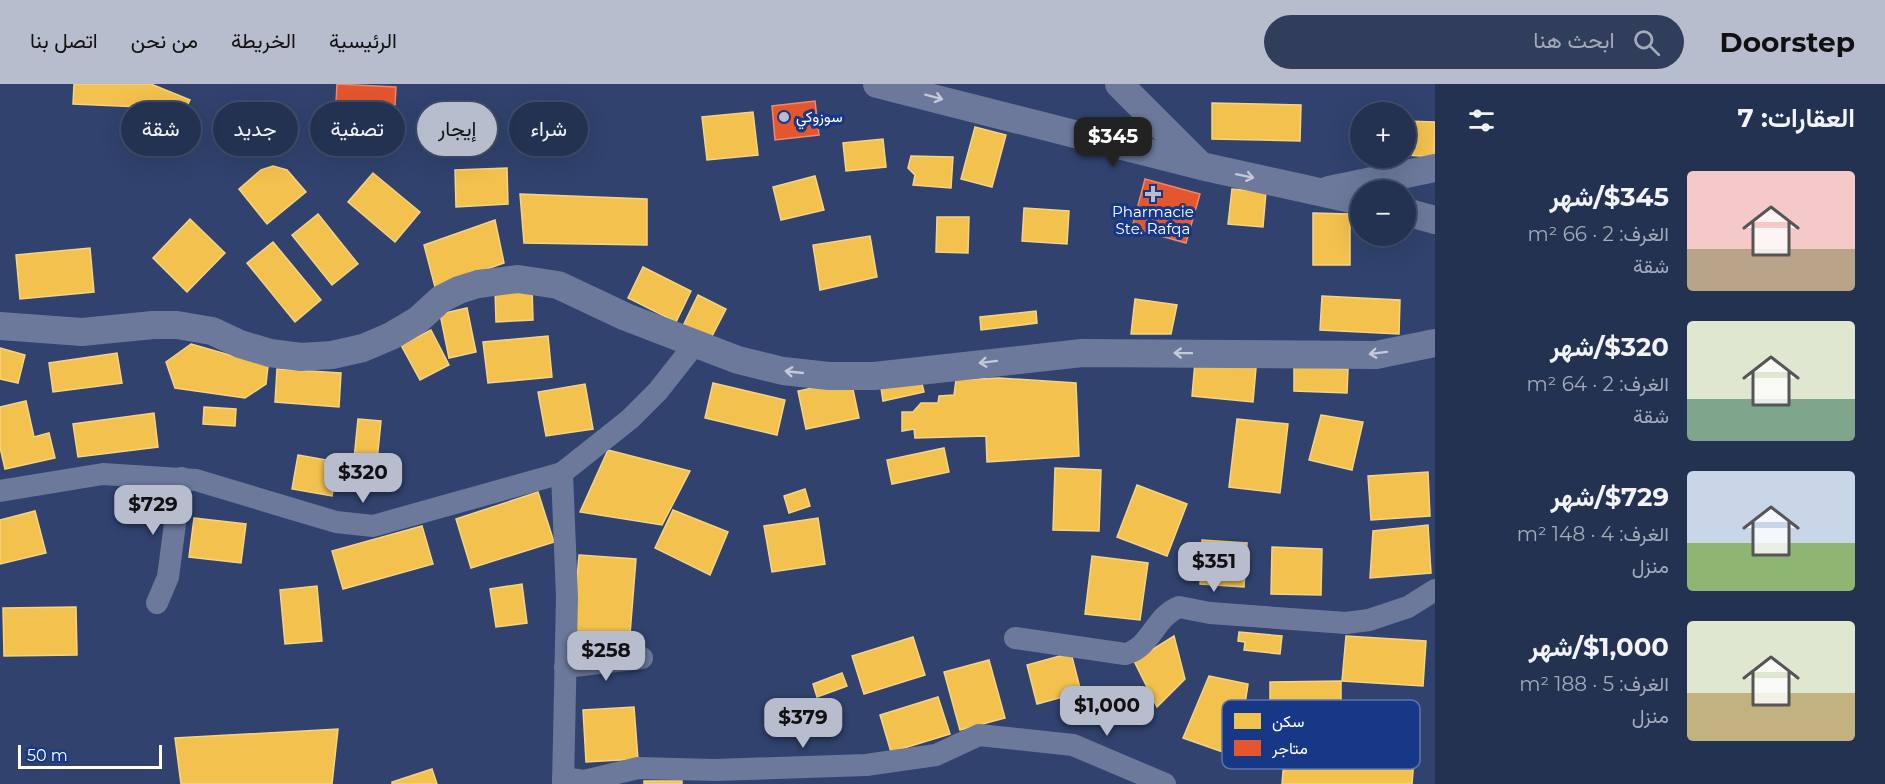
<!DOCTYPE html>
<html lang="ar">
<head>
<meta charset="utf-8">
<style>
	:root { --surface:#243252; --page:#303e5c; --text:#f1f3f6; --muted:#a3aab8; --line:#414d69; --accent:#b7bdcc }
	body { margin:0; font-family:Montserrat,Vazirmatn,sans-serif; background:var(--page); color:var(--text); direction:rtl; height:100vh; display:flex; flex-direction:column; font-size:22px; white-space:nowrap }
	* { box-sizing:border-box; margin:0 }
	p { font-size:20px; color:var(--muted) }
	.icon { flex:none; width:33px; height:33px; fill:none; stroke:currentColor; stroke-width:2; stroke-linecap:round; stroke-linejoin:round }
	.map { position:relative; flex:1; overflow:hidden; direction:ltr }
	.panel { display:flex; flex-direction:column; background:var(--surface); width:450px }
	.panel>* { flex:none }
	.top-card { position:absolute; left:18px; top:18px; width:570px; height:54px; direction:rtl; display:flex; gap:12px }
	.fabs { position:absolute; left:1350px; top:18px; display:grid; gap:12px }
	.fabs a { display:grid; place-items:center; width:66px; height:66px; border-radius:50%; background:var(--surface); box-shadow:0 6px 24px #0002,0 0 0 2px var(--line); font-size:30px }
	.scale { position:absolute; left:18px; bottom:15px; width:144px; box-sizing:border-box; padding-left:6px; border:3px solid #fff; border-top:0; font-size:16px; line-height:21px; white-space:nowrap; color:#fff; -webkit-text-stroke:4px #163887; paint-order:stroke }
	.price { position:absolute; translate:-50% -51px; padding:0 14px; border-radius:12px; background:var(--accent); color:#111; font-size:20px; line-height:39px; filter:drop-shadow(0 2px 3px #0008) }
	.price::after { content:''; position:absolute; left:50%; top:36px; width:18px; height:14px; margin-left:-9px; background:inherit; clip-path:polygon(0 0,100% 0,50% 100%) }
	.price.selected { background:#222; color:#fff }
	ul { padding:0; list-style:none }
	li { display:flex; align-items:center; gap:18px; height:150px; padding:0 30px }
	li span { display:grid; place-items:center; flex:none; width:168px; height:120px; border-radius:6px; color:#555 }
	li>.icon { margin-inline-start:auto }
	span .icon { width:72px; height:72px; fill:#fffc; stroke-width:1 }
	li b { font-size:26px }
	h2 { display:flex; justify-content:space-between; align-items:center; height:72px; padding:0 30px; font-size:26px }
	.tag { padding:0 21px; border-radius:27px; background:var(--surface); box-shadow:0 6px 24px #0002,0 0 0 2px var(--line); font-size:21px; line-height:54px }
	.tag.selected { background:var(--accent); color:#111 }
	header { display:flex; align-items:center; gap:36px; box-sizing:border-box; height:84px; padding:0 30px; background:var(--accent); color:#111 }
	header strong { font-size:28px }
	nav { display:flex; gap:33px; margin-inline-start:auto; font-size:21px }
	.search { width:420px; height:54px; background:var(--page); display:flex; align-items:center; gap:15px; box-sizing:border-box; padding:0 21px; border-radius:33px; color:var(--muted); font-size:22px }
	main { display:flex; flex:1; min-height:0 }
	.map>svg:first-child { display:block }
	.homes { fill:#f2c14e; stroke:#f6d483; stroke-width:1.5 }
	.shops { fill:#e4572e; stroke:#ec896d; stroke-width:1.5 }
	.lines { fill:none; stroke-linecap:round; stroke-linejoin:round }
	.minor { stroke:#6c799b; stroke-width:22 }
	.tertiary { stroke:#6c799b; stroke-width:28 }
	.oneway { stroke:#c4c9d7 }
	.poi-dot { fill:#b7bdcc; stroke:#163887; stroke-width:2 }
	.labels { text-anchor:middle; stroke-width:6; stroke-linejoin:round; paint-order:stroke }
	.poi-label { font-size:15px; fill:#fff; stroke:#163887; text-anchor:start }
	.key { fill:#163887; stroke:#5c74ab; stroke-width:1.5 }
	.key-label { font-size:16px; fill:#fff }
</style>
</head>
<body>
<header>
<strong>Doorstep</strong>
<div class="search"><svg class="icon" aria-label="search" viewBox="0 0 24 24"><circle cx="10" cy="10" r="6"/><path d="M15 15l6 6"/></svg>ابحث هنا</div>
<nav><a>الرئيسية</a><a>الخريطة</a><a>من نحن</a><a>اتصل بنا</a></nav>
</header>
<main>
<section class="panel">
<h2>العقارات: 7<svg class="icon" aria-label="filters" viewBox="0 0 24 24"><path d="M4 7h16M4 17h16"/><circle cx="9" cy="7" r="2"/><circle cx="15" cy="17" r="2"/></svg></h2>
<ul>
<li><span style="background:linear-gradient(#f6c9c9 65%,#b9a48a 0)"><svg class="icon" aria-label="home" viewBox="0 0 24 24"><path d="M3 11l9-7 9 7M6 9v11h12V9"/></svg></span><div><b>$345/شهر</b><p>الغرف: 2 · 66 m²</p><p>شقة</p></div></li>
<li><span style="background:linear-gradient(#dfe7d0 65%,#7fa58c 0)"><svg class="icon" aria-label="home" viewBox="0 0 24 24"><path d="M3 11l9-7 9 7M6 9v11h12V9"/></svg></span><div><b>$320/شهر</b><p>الغرف: 2 · 64 m²</p><p>شقة</p></div></li>
<li><span style="background:linear-gradient(#c9d6e8 60%,#8fb573 0)"><svg class="icon" aria-label="home" viewBox="0 0 24 24"><path d="M3 11l9-7 9 7M6 9v11h12V9"/></svg></span><div><b>$729/شهر</b><p>الغرف: 4 · 148 m²</p><p>منزل</p></div></li>
<li><span style="background:linear-gradient(#dfe7d0 60%,#c2b280 0)"><svg class="icon" aria-label="home" viewBox="0 0 24 24"><path d="M3 11l9-7 9 7M6 9v11h12V9"/></svg></span><div><b>$1,000/شهر</b><p>الغرف: 5 · 188 m²</p><p>منزل</p></div></li>
</ul>
</section>
<div class="map">
<svg width="1435" height="700" viewBox="0 0 1435 700">
	<rect width="100%" height="100%" fill="#30426d"/>
	<!-- homes -->
	<g class="homes">
		<path d="M74 0H151L190 16 178 40 142 23 73 20Z"/>
		<path d="M1212 19 1301 21 1300 57 1212 55Z"/>
		<path d="M753 28 758 71 707 76 702 33Z"/>
		<path d="M1406 37 1435 38 1434 73 1406 71Z"/>
		<path d="M975 43 1006 51 992 103 961 95Z"/>
		<path d="M883 55 886 83 846 87 843 59Z"/>
		<path d="M911 72 953 73 951 104 913 101 915 91 908 84Z"/>
		<path d="M273 82 287 86 306 108 267 140 239 105 261 86Z"/>
		<path d="M507 84 508 120 456 123 455 86Z"/>
		<path d="M373 89 420 128 395 158 348 118Z"/>
		<path d="M815 92 824 126 781 136 773 103Z"/>
		<path d="M1232 105 1266 108 1263 143 1228 140Z"/>
		<path d="M520 110 647 115V161L524 159Z"/>
		<path d="M1024 124 1069 127 1067 160 1022 157Z"/>
		<path d="M1313 129 1350 130V181H1313Z"/>
		<path d="M318 130 358 180 332 201 292 151Z"/>
		<path d="M937 133H969L968 169 936 168Z"/>
		<path d="M190 135 225 169 187 208 153 174Z"/>
		<path d="M495 136 504 179 435 203 424 161Z"/>
		<path d="M870 152 877 193 820 206 813 161Z"/>
		<path d="M273 158 321 216 295 238 247 179Z"/>
		<path d="M90 164 94 208 20 215 16 171Z"/>
		<path d="M643 183 691 207 676 238 628 214Z"/>
		<path d="M532 204 533 236 496 238 495 205Z"/>
		<path d="M698 211 726 225 710 256 683 242Z"/>
		<path d="M1322 212 1400 216 1399 250 1320 246Z"/>
		<path d="M1135 215 1177 221 1171 250H1131Z"/>
		<path d="M467 224 476 268 449 274 440 230Z"/>
		<path d="M1036 227 1037 239 981 246 980 233Z"/>
		<path d="M431 246 449 281 420 296 401 261Z"/>
		<path d="M548 252 552 293 488 299 483 258Z"/>
		<path d="M191 260 268 282 266 300 245 314 175 304 166 278Z"/>
		<path d="M0 264 25 271 18 299 0 295Z"/>
		<path d="M117 269 122 299 53 308 49 279Z"/>
		<path d="M1195 278 1256 284 1253 318 1192 312Z"/>
		<path d="M1294 283 1348 285 1347 309 1294 307Z"/>
		<path d="M277 285 341 289 339 323 275 318Z"/>
		<path d="M999 294 1076 299 1079 372 987 378 986 352 915 354 914 345 902 347V328H913L921 319H938L939 312 954 311 956 296Z"/>
		<path d="M851 296 859 334 806 345 798 307Z"/>
		<path d="M921 296 924 308 883 317 881 304Z"/>
		<path d="M713 299 785 316 777 351 705 334Z"/>
		<path d="M585 300 593 345 546 352 538 308Z"/>
		<path d="M26 317 34 353 49 349 55 374 5 385 0 363V323Z"/>
		<path d="M204 323 236 325 235 342 203 340Z"/>
		<path d="M154 329 158 363 78 373 73 340Z"/>
		<path d="M1321 331 1363 338 1352 386 1309 376Z"/>
		<path d="M358 335 381 337 374 407 351 405Z"/>
		<path d="M1237 335 1288 340 1280 409 1229 403Z"/>
		<path d="M944 364 949 388 892 400 887 376Z"/>
		<path d="M608 366 690 387 662 441 580 428Z"/>
		<path d="M298 371 338 378 332 412 292 405Z"/>
		<path d="M1055 384 1101 386 1099 447 1053 446Z"/>
		<path d="M1428 388 1430 432 1371 436 1368 392Z"/>
		<path d="M1137 401 1187 420 1167 472 1117 453Z"/>
		<path d="M805 405 810 422 789 429 784 412Z"/>
		<path d="M538 408 554 458 471 484 456 435Z"/>
		<path d="M673 426 728 448 710 491 655 464Z"/>
		<path d="M35 427 46 469 0 480V436Z"/>
		<path d="M194 434 246 440 241 479 189 473Z"/>
		<path d="M818 434 825 480 772 488 764 442Z"/>
		<path d="M1428 441 1431 489 1370 494 1373 447Z"/>
		<path d="M422 442 433 480 343 505 332 467Z"/>
		<path d="M1202 456 1247 459 1244 503 1200 500Z"/>
		<path d="M1272 463 1322 465 1321 511 1271 510Z"/>
		<path d="M579 471 636 475 629 563 572 558Z"/>
		<path d="M1092 472 1148 479 1140 536 1085 530Z"/>
		<path d="M522 500 527 539 496 543 490 505Z"/>
		<path d="M317 502 322 557 285 560 280 506Z"/>
		<path d="M76 523 77 571 4 572 3 524Z"/>
		<path d="M1239 548 1282 552 1280 570 1244 566 1245 558 1238 557Z"/>
		<path d="M1174 552 1185 595 1157 623 1134 577Z"/>
		<path d="M1346 552 1426 557 1423 602 1342 597Z"/>
		<path d="M913 553 925 591 864 610 852 572Z"/>
		<path d="M1071 569 1081 608 1037 620 1027 581Z"/>
		<path d="M989 576 1005 634 960 646 944 588Z"/>
		<path d="M842 589 847 602 817 613 813 600Z"/>
		<path d="M1209 592 1248 600 1237 673 1183 654Z"/>
		<path d="M1341 597V633H1270V598Z"/>
		<path d="M938 613 950 650 891 668 880 631Z"/>
		<path d="M634 623 638 675 586 678 583 626Z"/>
		<path d="M338 645 332 700H181L175 654Z"/>
		<path d="M1286 650 1415 662 1412 700H1282Z"/>
		<path d="M432 685 437 700H392V698Z"/>
		<rect x="644" y="697" width="38" height="3"/>
	</g>
	<!-- shops -->
	<g class="shops">
		<path d="M337 0 396 3 395 21 336 18Z"/>
		<path d="M815 17 819 51 775 56 772 22Z"/>
		<path d="M1145 95 1200 110 1186 159 1132 144Z"/>
	</g>
	<g class="lines">
		<!-- minor -->
		<g class="minor">
			<path d="M562 389 567 513 563 700"/>
			<path d="M0 407 103 390 196 396 336 438 373 442 562 389 630 335 658 307 695 260"/>
			<path d="M157 519 168 493 181 394"/>
			<path d="M1015 554 1125 570C1151 564 1154 533 1179 523L1210 529 1346 539 1369 536 1408 523 1435 506"/>
			<path d="M565 583 642 574"/>
			<path d="M563 694 584 697 638 684 715 686 866 681 936 671 979 651 1073 661 1165 700"/>
		</g>
		<!-- tertiary -->
		<g class="tertiary">
			<path d="M877 0 1201 82 1360 117"/>
			<path d="M1119 0 1200 81"/>
			<path d="M1329 106 1435 84"/>
			<path d="M1406 128 1435 136"/>
			<path d="M0 242 82 248 153 241H177L212 247 240 260 270 269 301 273 332 271 363 264 391 252 418 236 441 215 459 206 478 200 518 195 558 201 626 233 738 276 783 287 829 292H874L1082 269 1376 271 1435 259"/>
		</g>
	</g>
	<!-- one-way arrows -->
	<defs><path id="oneway-shaft" d="M-6 0H5M1.5-3L5.5 0L1.5 3" fill="none" stroke-width="1.6" stroke-linecap="round" stroke-linejoin="round" transform="scale(1.5)"/></defs>
	<g class="oneway">
		<use href="#oneway-shaft" transform="translate(934 13) rotate(15)"/>
		<use href="#oneway-shaft" transform="translate(1245 92) rotate(12)"/>
		<use href="#oneway-shaft" transform="translate(1183 269) rotate(-179)"/>
		<use href="#oneway-shaft" transform="translate(1378 269) rotate(173)"/>
		<use href="#oneway-shaft" transform="translate(988 278) rotate(173)"/>
		<use href="#oneway-shaft" transform="translate(794 288) rotate(-174)"/>
	</g>
	<!-- markers -->
	<g class="poi-dot">
		<circle cx="784" cy="33" r="6"/>
		<path d="M1150 101h6v6h6v6h-6v6h-6v-6h-6v-6h6z"/>
	</g>
	<g class="labels">
		<!-- poi labels -->
		<g class="poi-label">
			<text x="796" y="38">سوزوكي</text>
			<text x="1153" y="133" text-anchor="middle">Pharmacie<tspan x="1153" dy="17">Ste. Rafqa</tspan></text>
		</g>
	</g>
	<!-- legend -->
	<rect x="1222" y="616" width="198" height="69" rx="9" class="key"/>
	<rect x="1234" y="629" width="27" height="16" fill="#f2c14e"/>
	<rect x="1234" y="656" width="27" height="16" fill="#e4572e"/>
	<g class="key-label">
		<text x="1272" y="643">سكن</text>
		<text x="1272" y="670">متاجر</text>
	</g>
</svg>
<div class="fabs">
<a>+</a>
<a>−</a>
</div>
<div class="scale">50 m</div>
<b class="price selected" style="left:1113px;top:84px">$345</b>
<b class="price" style="left:363px;top:420px">$320</b>
<b class="price" style="left:153px;top:452px">$729</b>
<b class="price" style="left:1214px;top:509px">$351</b>
<b class="price" style="left:606px;top:598px">$258</b>
<b class="price" style="left:1107px;top:653px">$1,000</b>
<b class="price" style="left:803px;top:665px">$379</b>
<div class="top-card">
<a class="tag">شراء</a>
<a class="tag selected">إيجار</a>
<a class="tag">تصفية</a>
<a class="tag">جديد</a>
<a class="tag">شقة</a>
</div>
</div>
</main>
</body>
</html>
